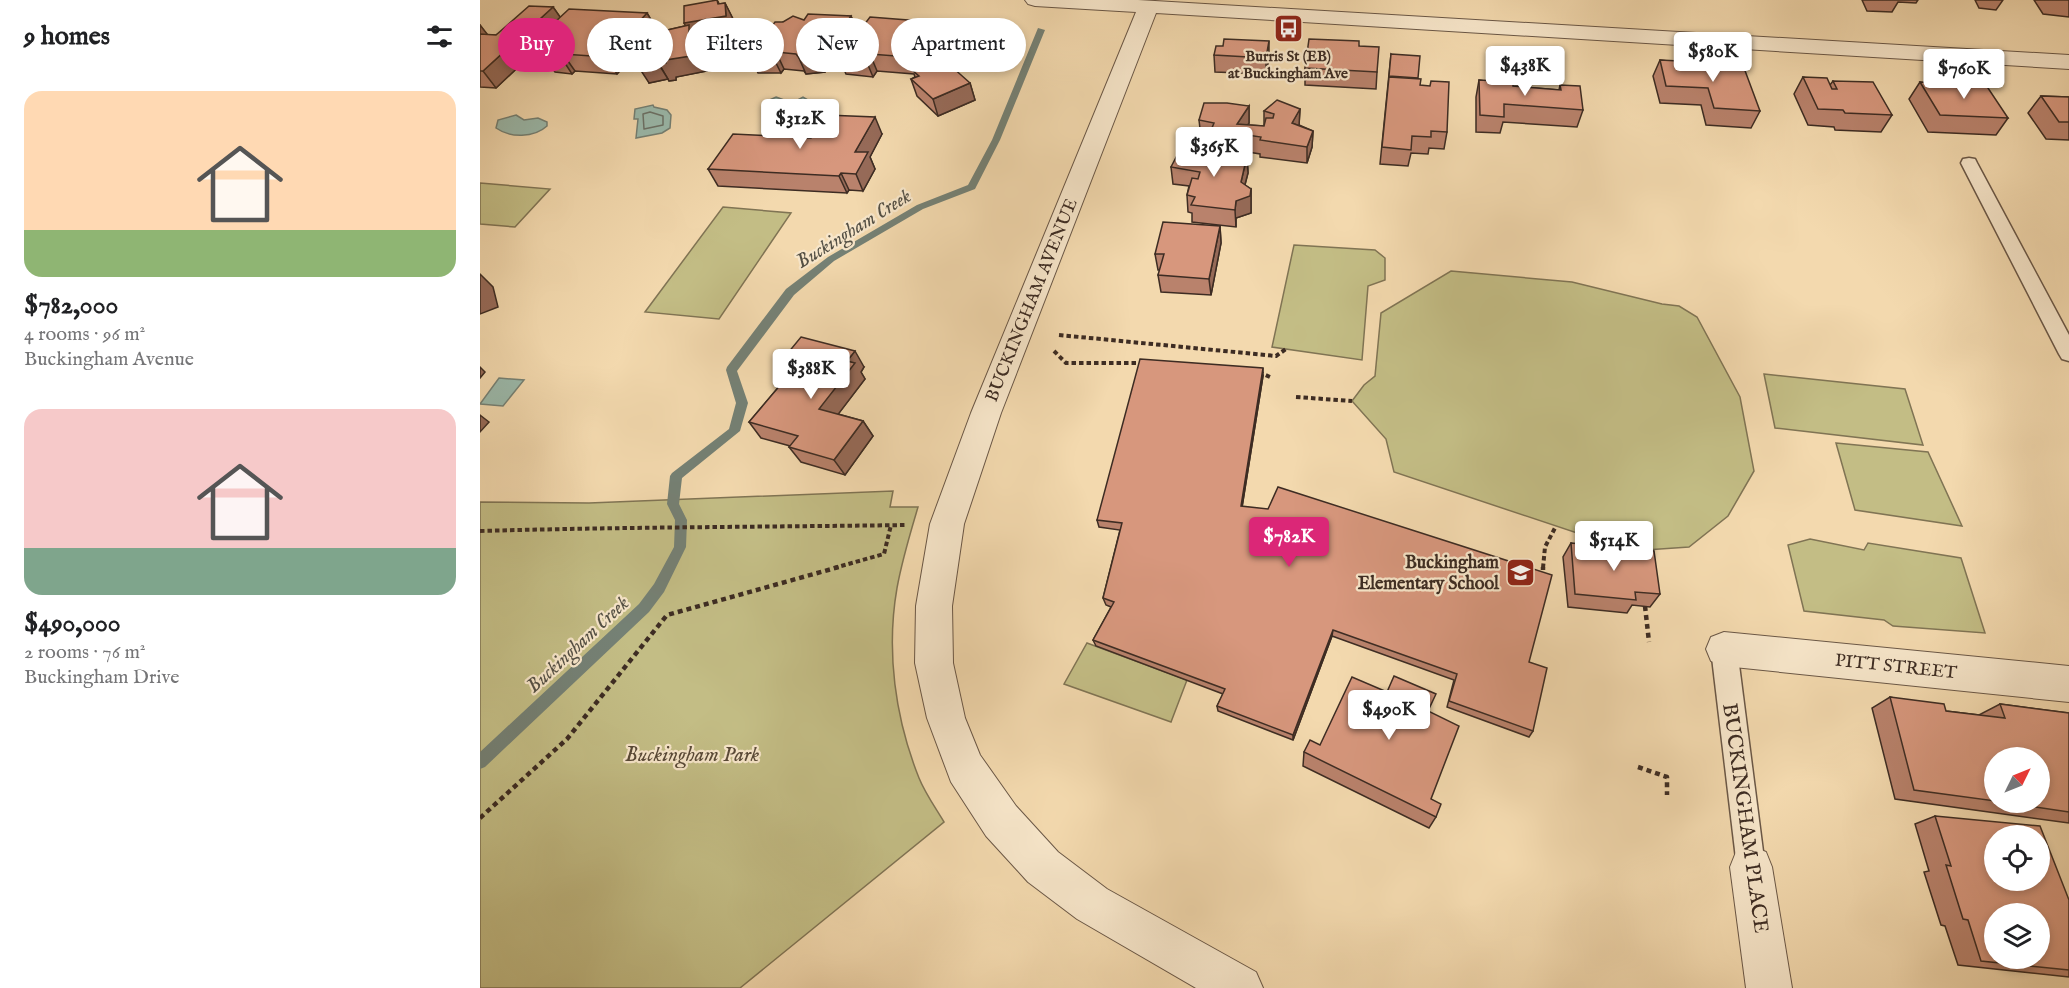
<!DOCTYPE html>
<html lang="en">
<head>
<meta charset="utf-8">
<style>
	:root { --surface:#fff; --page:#f6f6f6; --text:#202124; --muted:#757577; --accent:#db2777 }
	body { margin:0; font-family:"IM FELL English",serif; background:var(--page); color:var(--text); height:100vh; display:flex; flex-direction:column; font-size:22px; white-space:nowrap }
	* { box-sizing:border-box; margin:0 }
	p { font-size:20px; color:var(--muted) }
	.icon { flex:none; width:33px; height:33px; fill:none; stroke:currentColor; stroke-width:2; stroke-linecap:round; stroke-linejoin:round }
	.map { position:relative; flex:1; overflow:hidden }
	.side { display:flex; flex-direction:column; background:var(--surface); width:480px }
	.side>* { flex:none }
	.banner { position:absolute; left:18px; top:18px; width:570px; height:54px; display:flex; gap:12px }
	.needle { width:39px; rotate:47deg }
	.tools { position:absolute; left:1504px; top:747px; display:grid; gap:12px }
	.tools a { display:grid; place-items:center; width:66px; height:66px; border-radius:50%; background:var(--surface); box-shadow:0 3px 9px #0003; font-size:30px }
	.price { position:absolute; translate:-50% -51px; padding:0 14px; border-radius:6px; background:#fff; color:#222; font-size:20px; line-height:39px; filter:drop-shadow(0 2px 3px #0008) }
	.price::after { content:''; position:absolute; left:50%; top:36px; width:18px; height:14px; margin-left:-9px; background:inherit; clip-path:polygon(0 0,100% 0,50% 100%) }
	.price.current { background:var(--accent); color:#fff }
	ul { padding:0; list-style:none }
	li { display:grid; align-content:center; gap:12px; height:318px; padding:0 24px }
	li span { display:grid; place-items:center; height:186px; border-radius:18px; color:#555 }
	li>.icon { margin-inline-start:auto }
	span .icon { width:108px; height:108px; fill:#fffc; stroke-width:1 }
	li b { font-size:26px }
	h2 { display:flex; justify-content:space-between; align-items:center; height:72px; padding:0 24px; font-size:26px }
	.tag { padding:0 21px; border-radius:27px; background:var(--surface); box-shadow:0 3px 9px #0003; font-size:21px; line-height:54px }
	.tag.current { background:var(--accent); color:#fff }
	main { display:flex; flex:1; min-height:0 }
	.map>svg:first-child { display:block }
	.green { fill:#c3bd85; stroke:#807454; stroke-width:1.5 }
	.water { fill:#9bbaac; stroke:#758175; stroke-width:1.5 }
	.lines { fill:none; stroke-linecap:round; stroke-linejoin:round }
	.shore { stroke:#6c7368; stroke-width:1.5 }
	.stream { fill:#758175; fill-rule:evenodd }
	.service-casing { stroke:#6a5746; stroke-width:3 }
	.minor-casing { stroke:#6a5746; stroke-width:2 }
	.tertiary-casing { stroke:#6a5746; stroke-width:2 }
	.path-far1 { stroke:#3d2c23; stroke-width:4; stroke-dasharray:4.5 3; stroke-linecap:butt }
	.path { stroke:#3d2c23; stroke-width:4.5; stroke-dasharray:5 4; stroke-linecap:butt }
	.service { fill:#f7e6ca; fill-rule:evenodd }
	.minor { fill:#f7e6ca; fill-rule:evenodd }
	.tertiary { fill:#f7e6ca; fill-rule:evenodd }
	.wall { fill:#b9826c; stroke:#3d2c23; stroke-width:1.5; fill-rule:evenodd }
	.shaded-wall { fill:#966a58; stroke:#3d2c23; stroke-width:1.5 }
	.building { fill:#d7977d; stroke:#3d2c23; stroke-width:1.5; fill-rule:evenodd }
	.labels { text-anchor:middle; stroke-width:4.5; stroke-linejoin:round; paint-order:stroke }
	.far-poi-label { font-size:15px; font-weight:bold; fill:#3d2c23; stroke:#f7e6ca }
	.street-label { font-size:18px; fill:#3d2c23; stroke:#f7e6ca }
	.poi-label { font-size:18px; font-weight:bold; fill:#3d2c23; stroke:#f7e6ca; text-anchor:end }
	.water-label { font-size:20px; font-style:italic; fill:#545045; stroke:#f7e6ca }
	.near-park-label { font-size:21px; font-style:italic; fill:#584937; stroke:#f7e6ca }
	.near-street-label { font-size:21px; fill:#3d2c23; stroke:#f7e6ca }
</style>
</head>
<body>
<main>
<section class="side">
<h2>9 homes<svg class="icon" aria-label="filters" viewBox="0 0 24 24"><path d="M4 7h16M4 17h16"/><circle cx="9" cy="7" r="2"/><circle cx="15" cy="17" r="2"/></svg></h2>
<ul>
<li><span style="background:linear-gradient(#ffd9b3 75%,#8fb573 0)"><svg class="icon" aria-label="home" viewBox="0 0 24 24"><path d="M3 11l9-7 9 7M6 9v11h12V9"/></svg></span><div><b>$782,000</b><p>4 rooms · 96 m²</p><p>Buckingham Avenue</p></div></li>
<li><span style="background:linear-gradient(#f6c9c9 75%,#7fa58c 0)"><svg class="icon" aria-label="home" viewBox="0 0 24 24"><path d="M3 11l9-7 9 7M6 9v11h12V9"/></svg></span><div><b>$490,000</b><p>2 rooms · 76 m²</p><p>Buckingham Drive</p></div></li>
</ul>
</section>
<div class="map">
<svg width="1589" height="988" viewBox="0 0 1589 988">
	<rect width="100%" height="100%" fill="#f3d9ae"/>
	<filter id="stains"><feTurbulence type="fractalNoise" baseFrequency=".00333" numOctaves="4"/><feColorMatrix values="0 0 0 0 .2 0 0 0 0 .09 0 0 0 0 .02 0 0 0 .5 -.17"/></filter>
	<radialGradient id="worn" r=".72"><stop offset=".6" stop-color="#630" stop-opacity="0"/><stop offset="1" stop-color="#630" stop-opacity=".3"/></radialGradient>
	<!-- green -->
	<g class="green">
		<path d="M0 183 70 189 35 227 0 224Z"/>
		<path d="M243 207 311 213 239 319 165 312Z"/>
		<path d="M814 245 895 250 905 258V280L888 286 882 360 792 347Z"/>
		<path d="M971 271 1092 282 1182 304 1199 306 1217 317 1260 397 1274 471 1248 516 1209 547 1151 551 914 472 906 439 872 401 884 385 895 376 901 313Z"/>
		<path d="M1284 374 1425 389 1443 445 1295 428Z"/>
		<path d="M1356 443 1448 452 1482 526 1375 510Z"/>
		<path d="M413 491 410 507H438C430 534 422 560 417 588 406 651 415 718 439 778 445 793 455 807 464 822L260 988H0V502L109 503Z"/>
		<path d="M1330 539 1384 550 1388 543 1481 558 1505 633 1413 626 1404 620 1324 611 1308 545Z"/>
		<path d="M607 643 707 680 691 722 584 684Z"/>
	</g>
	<!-- water -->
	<g class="water">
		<path d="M296 97 312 103 323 97 328 100 323 103 324 108C315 122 294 118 285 107V102Z"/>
		<path d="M173 105 174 107 187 110 191 115 190 128 182 133 156 138 158 119H154L155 109Z"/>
		<path d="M36 115 44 120 58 118 67 122V126C54 138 30 138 16 128L18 120Z"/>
		<path d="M19 378 44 380 23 406 0 404Z"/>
	</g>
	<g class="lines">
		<!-- shore -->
		<path class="shore" d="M170 112 183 116V125L164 129 163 114Z"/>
		<!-- stream -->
		<path class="stream" d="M558 28 565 30 520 140 495 189 443 209 354 261 314 295 257 371 268 403 260 431 202 478 199 504 207 520 206 547 184 592 169 612 5 767 0 769V752L159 604 174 584 194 547 195 520 187 504 190 476 192 473 249 429 256 403 246 370 247 367 306 289 348 257 437 205 488 185 512 140Z"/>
		<defs>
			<g id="service">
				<path d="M1489 158 1495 159 1497 163 1589 335V361L1582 359 1579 354 1481 163 1483 159Z"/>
				<path d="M1244 637 1253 641 1257 649 1285 867 1281 877 1271 881 1261 877 1257 867 1231 649 1235 641Z"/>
			</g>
			<g id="minor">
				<path d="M1244 632 1589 666V702L1244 666 1231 661 1226 649 1231 637Z"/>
				<path d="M1271 846 1286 852 1292 867 1312 988H1266L1250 867 1256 852Z"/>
			</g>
			<path id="tertiary" d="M545 0H658L1589 55V69L676 13 521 413 484 524 472 606 473 663 485 718 500 755 536 806 578 852 627 889 776 972 783 988H716L597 919 548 882 506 836 471 782 447 718 435 663 436 606 450 524 491 413 656 12 555 6 548 4Z"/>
		</defs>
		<!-- service casing -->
		<use href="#service" class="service-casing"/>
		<!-- minor casing -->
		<use href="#minor" class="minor-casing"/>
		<!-- tertiary casing -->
		<use href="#tertiary" class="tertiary-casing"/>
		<!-- path-far1 -->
		<g class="path-far1">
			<path d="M579 335 796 356 806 349"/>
			<path d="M574 351 586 363H664"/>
			<path d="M779 372 790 377"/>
			<path d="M816 397 872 401"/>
			<path d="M0 531C142 527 285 527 427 525"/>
			<path d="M354 568 404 554 411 525"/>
			<path d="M1063 568 1065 547 1076 526"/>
		</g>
		<!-- path -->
		<g class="path">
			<path d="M1063 567V570"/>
			<path d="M1165 606 1169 642"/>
			<path d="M1158 767 1187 777V795"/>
			<path d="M0 818 87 739 187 615 359 567"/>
		</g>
		<!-- service -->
		<use href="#service" class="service"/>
		<!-- minor -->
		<use href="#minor" class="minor"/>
		<!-- tertiary -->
		<use href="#tertiary" class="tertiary"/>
	</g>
	<!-- wall -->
	<g class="wall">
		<path d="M237 0 239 4 245 3 253 19 254 32 217 39 226 54 227 71 196 77V80L189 81 188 79 169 83 159 49 137 74 95 71 92 74 75 72 71 67 58 66 51 55 16 88 0 87V25L7 35H16L73 7 80 17 167 13 177 30 174 33 205 26ZM170 37V43L164 44Z"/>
		<path d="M1382 0H1438L1436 3 1418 2 1412 12 1387 11Z"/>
		<path d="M1495 0H1523L1516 10 1499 8Z"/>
		<path d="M1554 0H1589V17L1563 14Z"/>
		<path d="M371 16 378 33 459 38 440 67 490 83 495 100 458 116 437 96 431 79 435 77 434 74 397 71 393 77 366 74 359 58 365 50 353 49 352 51 353 55 346 65 345 72 326 74 324 71 304 69 301 73H278L270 56 303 22Z"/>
		<path d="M743 46 789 58 786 74 735 72 734 55Z"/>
		<path d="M879 46 897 72 896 89 825 85V68Z"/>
		<path d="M911 54 938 79 940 85 967 132 964 149 949 148 948 154 931 153 928 166 900 164Z"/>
		<path d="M1180 60 1220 65 1280 111 1271 128 1226 125 1221 105 1180 103 1173 76Z"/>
		<path d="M1323 77 1350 85 1353 81 1412 115 1401 132 1355 130 1354 127 1328 125 1314 94Z"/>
		<path d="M999 80 1033 86 1079 90 1080 85 1103 110 1097 127 1023 122 1020 133 996 132V97Z"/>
		<path d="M1440 82 1528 118 1516 135 1448 132 1429 99Z"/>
		<path d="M1561 96 1589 97V140L1566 139 1548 113Z"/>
		<path d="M769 106V123L768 125 784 126V111L820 109 819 125 833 131 832 147 827 163 780 157V154L762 151 760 155 767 156 768 173 765 185 771 189V213L756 218V227L712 222V213L708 212 707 195 709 186 693 184 691 167 730 152 729 139 721 137 719 120Z"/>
		<path d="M402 134 390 157 395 169 383 191 369 190 367 193 238 186 228 169 331 138Z"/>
		<path d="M740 226 741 243 731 295 681 292 678 275 680 270H678L675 254Z"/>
		<path d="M298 365 384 367 381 372 385 379 358 414 383 421 393 436 365 475 321 462 309 447 310 446 281 438 269 422 307 377Z"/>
		<path d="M783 376 762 507 1049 662 1053 731 1049 737 967 707 974 680 852 636 813 740 738 711 737 706 743 694 616 646 613 640 631 607 626 605 623 598 640 530 619 527 617 520Z"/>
		<path d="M1091 543 1180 594 1170 607 1152 605 1147 613 1088 607 1083 557Z"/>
		<path d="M1410 697 1466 711 1499 715 1520 704 1589 713V823L1415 799 1392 708ZM1515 758 1560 802H1515Z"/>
		<path d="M949 711 951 799 956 817 949 828 823 766 824 752 840 745Z"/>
		<path d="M1455 816 1589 900V977L1478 965 1465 926 1461 925 1444 872 1449 871 1435 824Z"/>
	</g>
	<!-- shaded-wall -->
	<g class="shaded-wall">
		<path d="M237 0 246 16 245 3 253 19 254 32 217 39 226 54 227 71 196 77V80L189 81 179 64 186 60 209 39V32L204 23 238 4Z"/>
		<path d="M73 7 85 24 46 49 51 55 16 88 3 71Z"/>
		<path d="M167 13 177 30 137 74 126 57Z"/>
		<path d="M371 16 378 33 366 50 359 33Z"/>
		<path d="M453 22 459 38 436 73 434 71 429 57Z"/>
		<path d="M0 25 11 39 0 49Z"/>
		<path d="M346 32 353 49 352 51 353 55 346 65 345 72 326 74 319 58 339 48 342 38Z"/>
		<path d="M789 41V58L786 74V58Z"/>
		<path d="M296 52 304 69 301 73 293 57Z"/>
		<path d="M83 54 95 71 92 74 81 57Z"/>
		<path d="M390 54 397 71 393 77 386 60Z"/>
		<path d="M178 63 188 79 169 83 158 66Z"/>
		<path d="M490 83 495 100 458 116 453 99Z"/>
		<path d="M769 106V123L761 135 762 151 760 156 759 139 757 124Z"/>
		<path d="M820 109 819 126 812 123Z"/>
		<path d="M395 117 402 134 390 157 395 169 383 191 376 174 375 152Z"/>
		<path d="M833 131 832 147 827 163V147Z"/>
		<path d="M767 156 768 173 761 199V182Z"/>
		<path d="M361 173 369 190 367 193 359 176Z"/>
		<path d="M771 189V213L756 218V227L755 210 756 201Z"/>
		<path d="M740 226 741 243 731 295 729 279Z"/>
		<path d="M0 274 13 287 18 307 0 314Z"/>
		<path d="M375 351 384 367 381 372 385 379 350 425 339 409 367 361Z"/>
		<path d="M0 367 5 372 0 378Z"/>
		<path d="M783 368V376L761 514V506Z"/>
		<path d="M0 415 9 422 0 432Z"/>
		<path d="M383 421 393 436 365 475 354 460Z"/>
		<path d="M853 630 852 636 813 740V735Z"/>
	</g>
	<!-- building -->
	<g class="building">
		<path d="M237 0 238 4 245 3 246 16 204 23V6Z"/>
		<path d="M49 6 73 7 3 71H0V34L16 35Z"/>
		<path d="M89 9 167 13 126 57 83 54 81 57 63 56 68 51 46 49Z"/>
		<path d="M328 14 371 16 359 33 346 32 342 38H346L339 48 337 55 319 58 316 54 296 52 293 57 270 56 295 22H303L313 16 324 20Z"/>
		<path d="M390 17 453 22 429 57 390 54 386 60 359 58Z"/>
		<path d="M209 25V39L217 38V55L186 60V63L179 64 178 63 158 66 159 45 170 43V34Z"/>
		<path d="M744 39 789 41 786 58 734 55 736 46H743Z"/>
		<path d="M829 39 879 41V46L899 47 897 72 825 68Z"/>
		<path d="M911 54 940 56 938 78 909 76Z"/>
		<path d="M462 58 490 83 453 99 431 79 439 76 432 70Z"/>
		<path d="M1180 60 1218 62 1220 65 1264 68 1280 111 1234 108 1228 88 1186 86Z"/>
		<path d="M909 77 941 79 940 85 950 86 951 81 969 82 967 132 951 131V137L932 136 931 150 902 147Z"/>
		<path d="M1323 77 1347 78 1352 89H1357L1353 81 1393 82 1412 115 1365 113 1363 110 1338 109Z"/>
		<path d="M999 80 1033 82V86L1081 90 1080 85 1100 86 1103 110 1024 104V117L1000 115Z"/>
		<path d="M1440 82 1506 85 1528 118 1460 115Z"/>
		<path d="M1561 96 1589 97V122H1579Z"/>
		<path d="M797 100 820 109 812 123 833 131 827 147 780 140 781 137 761 134 759 139 729 135 734 123 719 120 724 103H747L769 106 757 124 784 126 786 118H793L794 114 784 111Z"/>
		<path d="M346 115 395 117 375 152H388L376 174 361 173 359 176 228 169 253 134 331 138Z"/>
		<path d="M702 146 726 152 767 156 761 182 771 189 770 196 756 201 755 210 711 205 715 197 707 195 712 178 718 179 720 172 691 167Z"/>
		<path d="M683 222 740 226 729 279 678 275 684 254H675Z"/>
		<path d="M321 337 375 351 367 361 375 363 339 409 383 421 354 460 309 447 318 436 269 422 314 369 298 365Z"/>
		<path d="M660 359 783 368 761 506 788 509 798 487 1072 575 1049 662 1067 668 1053 731 969 701 977 674 853 630 813 735 737 706 745 689 613 640 634 602 623 598 642 523 617 520Z"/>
		<path d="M1091 543 1174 551 1180 594 1155 592 1156 600 1095 594Z"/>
		<path d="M914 676 956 694 948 711 979 726 951 799 961 804 956 817 824 752 830 740 840 745 872 677 907 692Z"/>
		<path d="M1410 697 1464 704 1466 711 1525 718 1520 704 1589 713V812L1522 802H1560V758H1515V801L1434 790Z"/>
		<path d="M1455 816 1560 826 1589 900V970L1501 961 1488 920 1483 919 1466 865 1471 866ZM1515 836H1560V880H1515ZM1515 914H1560V958H1515Z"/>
	</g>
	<!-- icons -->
	<defs>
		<symbol id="bus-square" viewBox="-11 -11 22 22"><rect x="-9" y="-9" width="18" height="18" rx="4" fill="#8f2418" stroke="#f7e6ca"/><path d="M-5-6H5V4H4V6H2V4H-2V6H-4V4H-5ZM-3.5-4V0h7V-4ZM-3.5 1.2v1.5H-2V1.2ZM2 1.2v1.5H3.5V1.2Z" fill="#fff"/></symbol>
		<symbol id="school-square" viewBox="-11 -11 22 22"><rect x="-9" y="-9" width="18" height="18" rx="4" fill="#8f2418" stroke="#f7e6ca"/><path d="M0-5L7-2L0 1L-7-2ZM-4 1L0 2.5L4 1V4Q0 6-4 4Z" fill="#fff"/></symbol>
	</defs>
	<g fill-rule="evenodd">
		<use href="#bus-square" x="792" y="12" width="33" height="33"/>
		<use href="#school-square" x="1024" y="556" width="33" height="33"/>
	</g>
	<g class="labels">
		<!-- far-poi labels -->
		<g class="far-poi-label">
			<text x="808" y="61">Burris St (EB)<tspan x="808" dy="17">at Buckingham Ave</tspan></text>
		</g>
		<!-- street labels -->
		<g class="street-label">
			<text transform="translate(551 300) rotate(-68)" y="6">BUCKINGHAM AVENUE</text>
			<text transform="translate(1416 666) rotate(6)" y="6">PITT STREET</text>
		</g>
		<!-- poi labels -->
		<g class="poi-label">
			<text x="1019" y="568">Buckingham<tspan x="1019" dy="21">Elementary School</tspan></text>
		</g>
		<!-- water labels -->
		<g class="water-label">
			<text transform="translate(373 228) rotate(-32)" y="7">Buckingham Creek</text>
			<text transform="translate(97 644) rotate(-43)" y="7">Buckingham Creek</text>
		</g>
		<!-- near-park labels -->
		<g class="near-park-label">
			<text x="212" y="761">Buckingham Park</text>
		</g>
		<!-- near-street labels -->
		<g class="near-street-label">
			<text transform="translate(1266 818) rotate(82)" y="7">BUCKINGHAM PLACE</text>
		</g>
	</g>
	<rect width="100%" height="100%" filter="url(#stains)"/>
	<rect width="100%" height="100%" fill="url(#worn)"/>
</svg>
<div class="tools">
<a><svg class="needle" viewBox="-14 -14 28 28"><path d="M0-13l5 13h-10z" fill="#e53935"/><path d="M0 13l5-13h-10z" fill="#757577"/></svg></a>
<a><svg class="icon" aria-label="locate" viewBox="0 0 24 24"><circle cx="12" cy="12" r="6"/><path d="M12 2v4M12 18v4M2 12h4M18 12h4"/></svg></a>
<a><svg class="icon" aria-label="layers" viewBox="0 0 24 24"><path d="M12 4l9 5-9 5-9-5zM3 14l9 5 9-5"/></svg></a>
</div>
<b class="price" style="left:1233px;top:83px">$580K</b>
<b class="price" style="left:1045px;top:97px">$438K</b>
<b class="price" style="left:1484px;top:100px">$760K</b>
<b class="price" style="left:320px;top:150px">$312K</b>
<b class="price" style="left:734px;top:178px">$365K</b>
<b class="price" style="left:331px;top:400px">$388K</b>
<b class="price current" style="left:809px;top:568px">$782K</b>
<b class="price" style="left:1134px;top:572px">$514K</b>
<b class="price" style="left:909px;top:741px">$490K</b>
<div class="banner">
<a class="tag current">Buy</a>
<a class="tag">Rent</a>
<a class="tag">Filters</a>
<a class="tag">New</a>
<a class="tag">Apartment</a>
</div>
</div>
</main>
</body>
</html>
